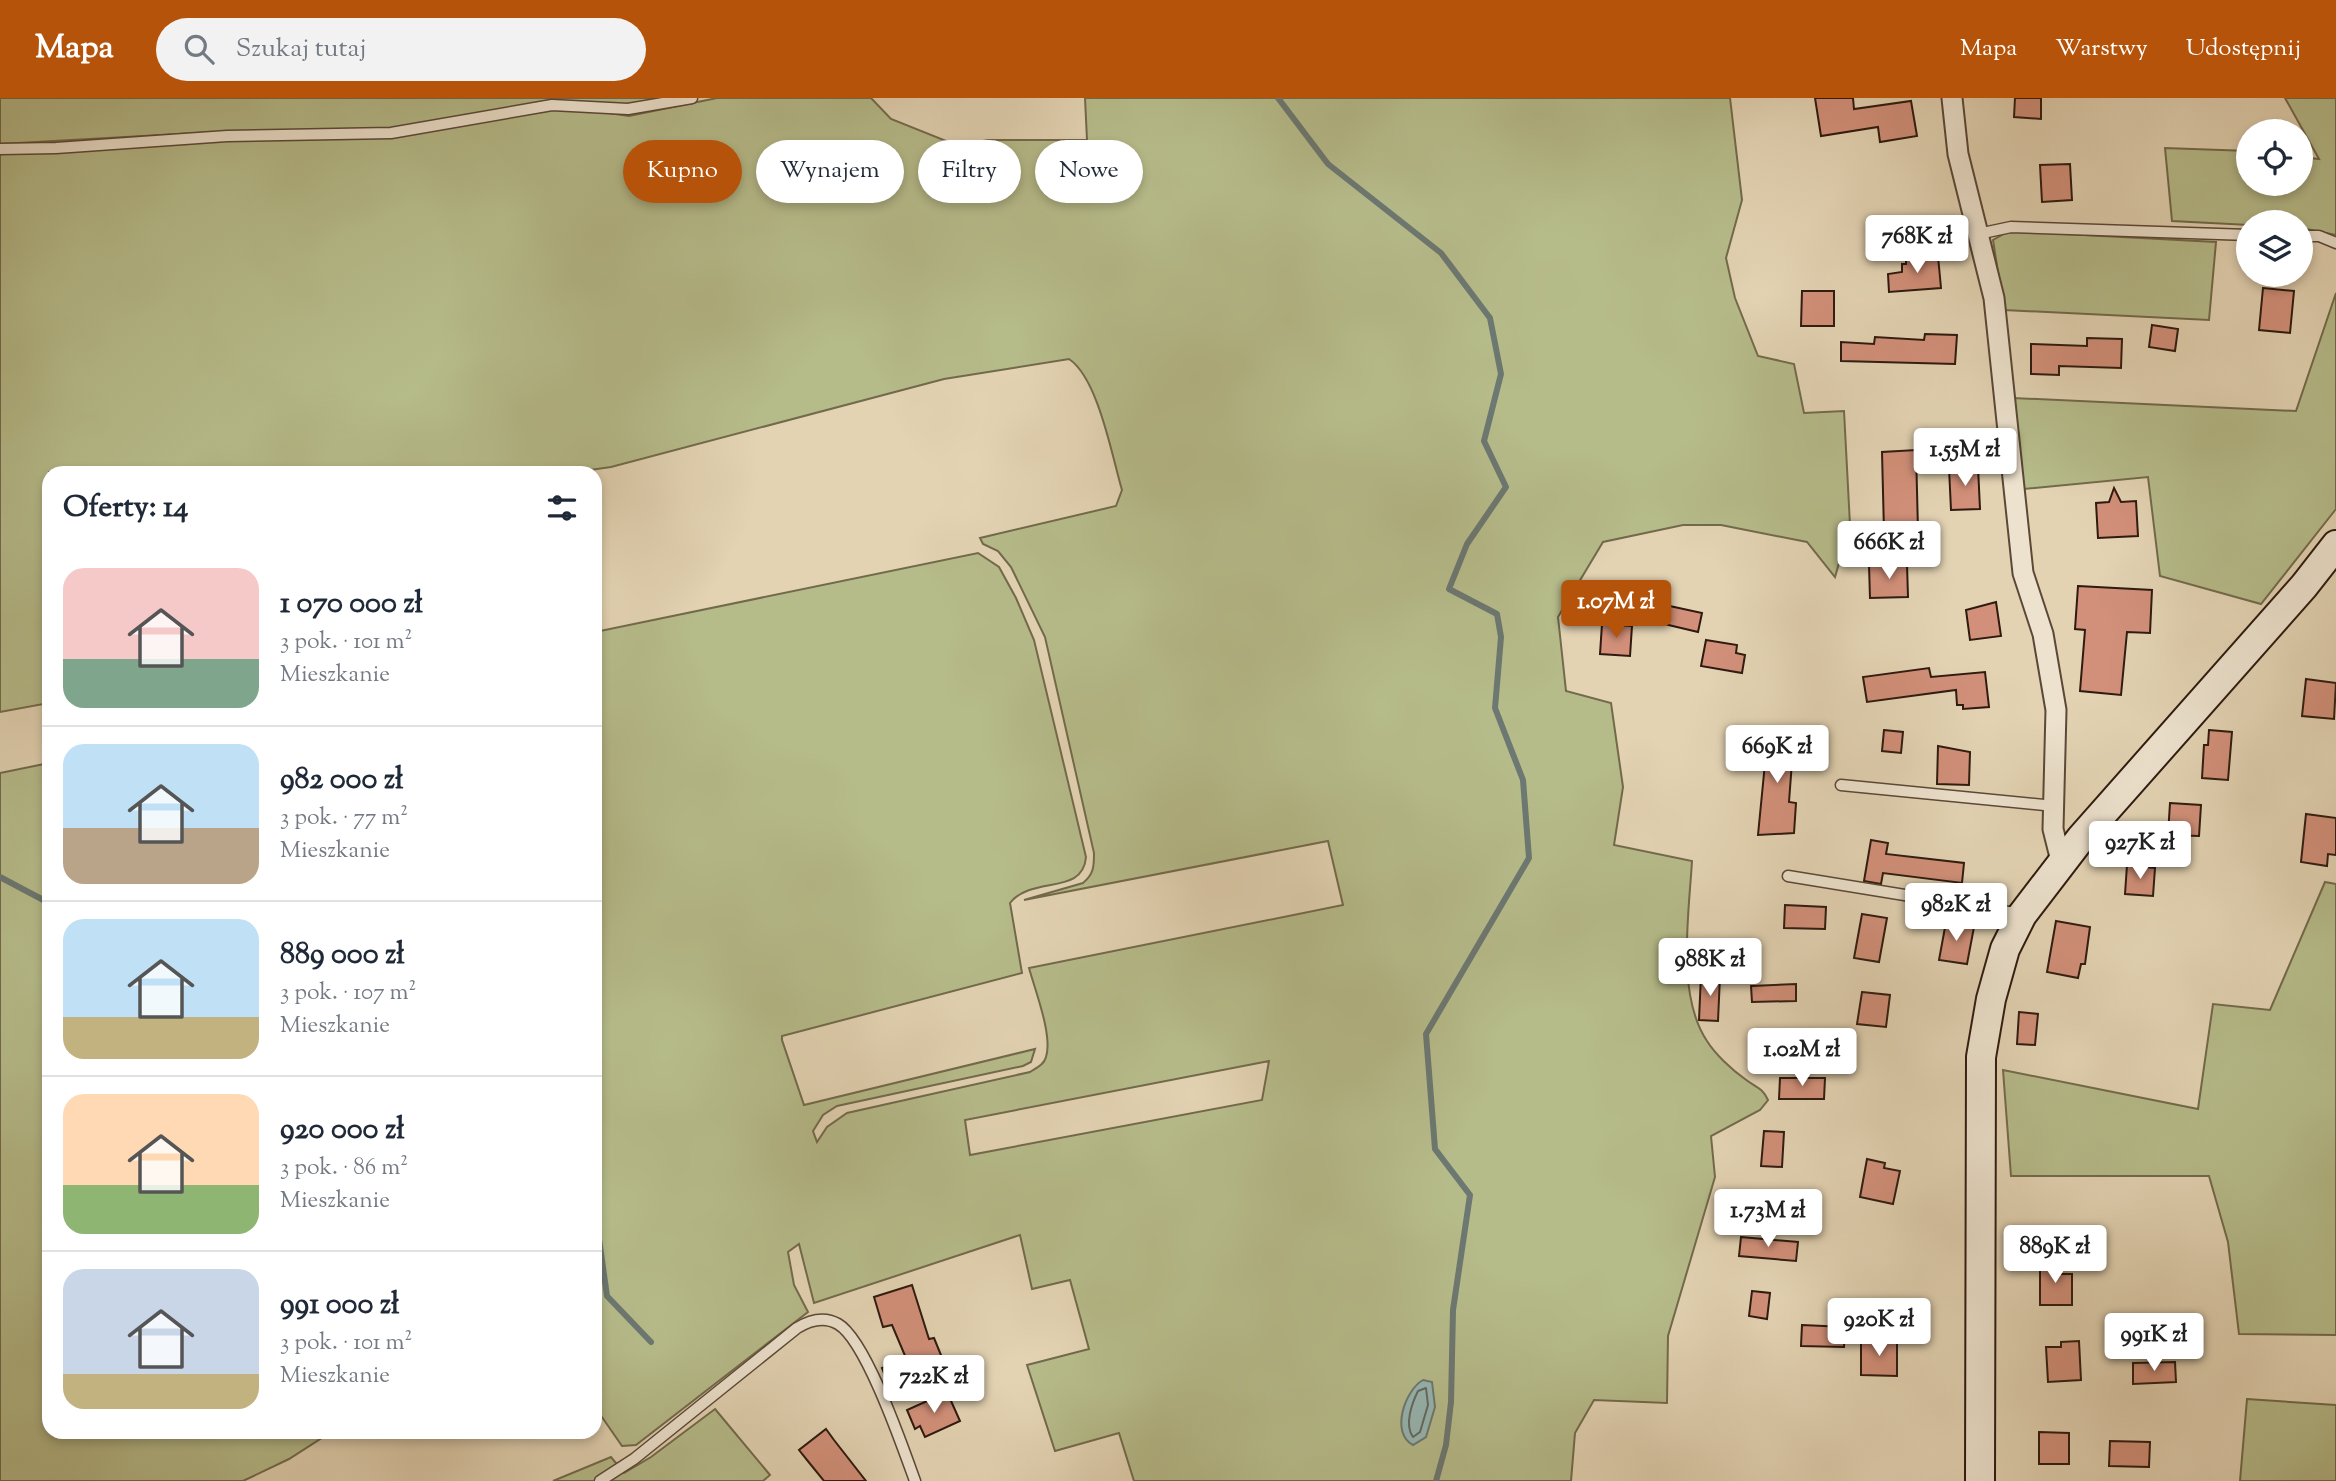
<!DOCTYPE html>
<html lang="pl">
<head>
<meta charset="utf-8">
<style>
	:root { --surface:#fff; --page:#f2f2f3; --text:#1f2937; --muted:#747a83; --line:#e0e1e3; --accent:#b45309 }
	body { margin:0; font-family:"Sorts Mill Goudy",serif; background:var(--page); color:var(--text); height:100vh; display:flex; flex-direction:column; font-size:26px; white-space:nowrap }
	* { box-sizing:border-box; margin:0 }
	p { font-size:23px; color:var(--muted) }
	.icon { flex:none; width:38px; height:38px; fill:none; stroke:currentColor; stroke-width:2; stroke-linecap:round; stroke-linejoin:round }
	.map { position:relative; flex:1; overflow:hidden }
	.details { position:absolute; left:42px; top:368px; width:560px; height:973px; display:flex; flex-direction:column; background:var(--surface); border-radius:21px; box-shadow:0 4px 10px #0003 }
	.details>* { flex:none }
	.banner { position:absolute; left:623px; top:42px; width:665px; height:63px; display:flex; gap:14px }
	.fabs { position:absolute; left:2236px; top:21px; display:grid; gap:14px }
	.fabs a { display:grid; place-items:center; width:77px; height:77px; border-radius:50%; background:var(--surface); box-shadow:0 4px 10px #0003; font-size:35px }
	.price { position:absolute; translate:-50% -60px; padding:0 16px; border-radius:7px; background:#fff; color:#222; font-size:23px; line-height:46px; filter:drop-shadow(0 2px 4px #0008) }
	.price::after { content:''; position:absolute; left:50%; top:42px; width:21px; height:16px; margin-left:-10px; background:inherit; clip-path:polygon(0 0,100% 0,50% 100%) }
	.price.on { background:var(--accent); color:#fff }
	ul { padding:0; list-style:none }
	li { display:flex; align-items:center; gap:21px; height:175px; padding:0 21px }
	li+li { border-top:2px solid var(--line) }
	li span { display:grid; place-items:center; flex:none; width:196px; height:140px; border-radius:21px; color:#555 }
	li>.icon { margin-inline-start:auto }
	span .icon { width:84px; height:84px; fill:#fffc; stroke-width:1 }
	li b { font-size:30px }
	h2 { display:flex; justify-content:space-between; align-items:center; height:84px; padding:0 21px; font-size:30px }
	.pill { padding:0 24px; border-radius:32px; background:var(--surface); box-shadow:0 4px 10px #0003; font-size:24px; line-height:63px }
	.pill.on { background:var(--accent); color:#fff }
	header { display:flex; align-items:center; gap:42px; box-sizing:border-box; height:98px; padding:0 35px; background:var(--accent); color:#fff }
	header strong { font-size:33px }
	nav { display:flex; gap:38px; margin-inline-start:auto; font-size:24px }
	.search { width:490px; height:63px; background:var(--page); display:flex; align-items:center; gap:18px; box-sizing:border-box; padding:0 24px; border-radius:38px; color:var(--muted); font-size:26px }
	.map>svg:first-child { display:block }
	.green { fill:#b6bb8a; stroke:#726a4c; stroke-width:2; fill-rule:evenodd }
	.water { fill:#96b7b3; stroke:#6c7871; stroke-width:2 }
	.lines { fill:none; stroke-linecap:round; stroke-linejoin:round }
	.shore { stroke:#626861; stroke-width:2 }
	.stream { stroke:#6c7871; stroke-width:6 }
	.building { fill:#d2907a; stroke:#2e1a0f; stroke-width:2 }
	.lane-casing { stroke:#5b4838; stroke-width:13 }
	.street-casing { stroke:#5b4838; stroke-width:23 }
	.secondary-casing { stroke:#2e1a0f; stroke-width:32 }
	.lane { stroke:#ede2ce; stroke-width:10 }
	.street { stroke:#ede2ce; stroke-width:19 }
	.secondary { stroke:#ede2ce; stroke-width:28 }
</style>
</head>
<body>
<header>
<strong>Mapa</strong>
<div class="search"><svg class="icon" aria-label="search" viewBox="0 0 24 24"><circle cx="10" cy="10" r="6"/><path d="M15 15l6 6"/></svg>Szukaj tutaj</div>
<nav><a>Mapa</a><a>Warstwy</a><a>Udostępnij</a></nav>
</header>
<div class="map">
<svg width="2336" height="1383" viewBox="0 0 2336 1383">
	<rect width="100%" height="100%" fill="#e3d3b3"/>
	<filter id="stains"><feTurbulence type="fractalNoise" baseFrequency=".00286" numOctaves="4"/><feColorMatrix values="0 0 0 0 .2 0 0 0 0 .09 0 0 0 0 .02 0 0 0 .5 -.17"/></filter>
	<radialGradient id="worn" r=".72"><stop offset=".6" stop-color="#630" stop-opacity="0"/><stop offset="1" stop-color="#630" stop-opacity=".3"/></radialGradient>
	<!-- green -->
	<g class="green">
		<path d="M0 0H660L595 13 629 18 717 0H871L891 21 956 47 989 42H1087L1085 0H1730L1742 102 1726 160 1735 200 1758 258 1794 266 1804 315 1844 313 1850 427 1835 479 1807 444 1721 427H1683L1603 444 1558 519 1566 593 1611 605 1623 689 1614 747 1692 763C1689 816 1676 897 1707 943 1715 956 1732 972 1745 981 1755 989 1762 989 1768 1002L1760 1012 1711 1038 1715 1079 1668 1238 1667 1305 1594 1302 1575 1335 1571 1383H1134L1119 1335 1055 1353 1027 1267 1089 1251 1070 1182 1032 1191 1020 1137 814 1205 799 1146 788 1154 794 1187 808 1214 636 1347 622 1348 595 1309V534L978 455 999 469 1016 500 1034 542 1086 759C1083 798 1032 777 1010 805L1022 875 782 938V942L804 1007 1035 951 1031 964 1023 968 837 1008 823 1017 813 1033 817 1044 827 1029 847 1015 1030 974C1036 970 1044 967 1046 959 1053 938 1035 892 1029 870L1343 807 1328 743 1024 802 1083 785C1094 776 1094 768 1094 755L1045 539 1011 469 998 453 983 446 980 440 1116 408 1122 392C1112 358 1098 280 1069 261L944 281 611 369 576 374H49V605L0 614V56L219 42 214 34 0 46ZM1269 963 1262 1002 970 1057 965 1022Z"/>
		<path d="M2285 0H2336V137L2301 130V124H2249V127L2172 123 2165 50 2249 53V86H2301V59L2319 61Z"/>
		<path d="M2009 133 2216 144 2209 222 2004 212 1993 142Z"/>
		<path d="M2336 195V411L2261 506 2160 478 2148 379 2024 391 2013 300 2296 313Z"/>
		<path d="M49 665V1334H331L289 1361 243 1383H0V675Z"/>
		<path d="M2325 784 2336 786V1237L2239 1236 2228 1144 2209 1078H2011L2003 972 2198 1011 2213 906 2270 912Z"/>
		<path d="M2247 1301 2336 1307V1383H2240Z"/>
		<path d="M715 1311 770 1377 763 1383H553L611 1359 624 1375 651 1359Z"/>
	</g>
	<!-- water -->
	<path class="water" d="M1423 1282 1432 1284 1435 1309 1426 1339 1413 1347C1390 1335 1405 1292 1423 1282Z"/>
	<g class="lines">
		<!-- shore -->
		<path class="shore" d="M1426 1290 1428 1307 1420 1334 1413 1339C1404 1327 1412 1305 1418 1293Z"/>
		<!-- stream -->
		<g class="stream">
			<path d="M1278 0 1328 66 1441 155 1490 220 1501 276 1484 343 1506 389 1467 446 1449 491 1497 516 1501 539 1495 610 1523 682 1529 760 1426 936 1435 1051 1470 1097 1453 1212 1451 1304 1446 1347 1436 1383"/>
			<path d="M0 779 49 805"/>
			<path d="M595 1112 607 1198 651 1244"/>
		</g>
	</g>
	<!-- building -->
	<g class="building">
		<path d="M1815 0H1853L1854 11 1911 3 1917 38 1880 44 1878 29 1821 38Z"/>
		<path d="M2015 0H2041V21L2014 19Z"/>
		<path d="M2070 66 2072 102 2042 104 2040 67Z"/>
		<path d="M1938 158 1941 190 1889 194 1888 176 1902 174V166H1906V161Z"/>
		<path d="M2263 190 2294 193 2290 235 2259 232Z"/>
		<path d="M1802 193H1834V228H1801Z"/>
		<path d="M2152 227 2178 231 2175 253 2149 249Z"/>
		<path d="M1925 236 1957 237 1955 266 1841 263V244L1874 246 1875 239 1924 242Z"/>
		<path d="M2087 240 2122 241 2121 270 2059 268V277L2031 276V246L2087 248Z"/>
		<path d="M1916 352 1918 433 1884 434 1882 354Z"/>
		<path d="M1978 369 1980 411 1951 412 1949 370Z"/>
		<path d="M2114 390 2121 404 2136 403 2138 438 2098 440 2096 405 2109 404Z"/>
		<path d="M1907 466 1908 499 1870 500 1869 467Z"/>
		<path d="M2078 488 2152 492 2150 535 2127 534 2121 597 2080 593 2085 532 2075 531Z"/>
		<path d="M1996 504 2001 538 1970 542 1966 512Z"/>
		<path d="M1665 507 1702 515 1698 534 1660 525Z"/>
		<path d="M1602 526 1632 528 1630 558 1600 556Z"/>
		<path d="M1706 542 1737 547 1736 555 1745 557 1742 575 1701 568Z"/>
		<path d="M1929 570 1931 579 1985 574 1989 609 1963 611V607H1957L1956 592 1867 604 1863 579Z"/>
		<path d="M2306 581 2336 585 2334 621 2302 618Z"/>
		<path d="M1884 632 1903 634 1901 655 1882 653Z"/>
		<path d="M2209 632 2232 634 2228 682 2202 680 2204 647H2208Z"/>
		<path d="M1761 634 1794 637 1789 704 1796 705 1794 735 1758 737 1766 655 1759 654Z"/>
		<path d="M1938 648 1970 654 1969 687 1937 686Z"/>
		<path d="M2170 705 2201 707 2199 738 2168 737Z"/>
		<path d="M2306 716 2336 720V757L2328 756 2327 768 2301 764Z"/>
		<path d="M1871 742 1888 745 1886 756 1964 765 1962 785 1883 775 1881 786 1864 783Z"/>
		<path d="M2127 767 2155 770 2153 798 2125 796Z"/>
		<path d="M1785 807 1826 809 1825 831 1784 830Z"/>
		<path d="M1862 816 1887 820 1879 864 1854 860Z"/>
		<path d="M2056 823 2090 829 2085 866H2081L2078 880 2047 874Z"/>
		<path d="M1946 824 1974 829 1967 866 1939 862Z"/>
		<path d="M1701 877 1720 878 1718 923 1699 922Z"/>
		<path d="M1796 886V903L1752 904 1751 888Z"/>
		<path d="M1862 894 1890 897 1886 929 1857 926Z"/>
		<path d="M2019 914 2038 916 2035 947 2017 946Z"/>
		<path d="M1780 980H1825L1824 1001H1779Z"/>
		<path d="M1764 1033 1784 1034 1782 1069 1761 1068Z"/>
		<path d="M1867 1061 1885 1065 1884 1070 1900 1073 1893 1106 1860 1099Z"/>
		<path d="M1741 1139 1798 1144 1796 1163 1739 1158Z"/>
		<path d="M2040 1163 2059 1164V1176H2072V1207H2040Z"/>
		<path d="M912 1187 929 1241 934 1240 943 1262 888 1285 882 1270 906 1260 892 1227 883 1229 874 1199Z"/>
		<path d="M1752 1193 1770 1195 1767 1221 1749 1218Z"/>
		<path d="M1802 1227 1845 1229 1844 1249 1801 1248Z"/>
		<path d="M1861 1241 1897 1242V1278L1861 1277Z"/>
		<path d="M2079 1243 2081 1282 2048 1284 2046 1249H2061V1244Z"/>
		<path d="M2175 1264 2176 1284 2133 1286V1265Z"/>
		<path d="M947 1294 960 1323 925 1339 920 1328 915 1331 907 1312Z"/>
		<path d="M826 1331 834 1342 866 1383H824L807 1362 799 1352Z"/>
		<path d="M2039 1334 2069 1335V1366H2039Z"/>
		<path d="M2110 1343 2150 1344 2149 1369 2109 1368Z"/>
	</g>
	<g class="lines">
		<defs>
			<g id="lane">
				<path d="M0 51 56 50 227 38 391 35 552 7 628 11 692 0"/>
				<path d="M1978 136 2011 129 2249 137"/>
				<path d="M2301 138H2319L2336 145"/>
				<path d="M1841 687 2054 708"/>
				<path d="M1788 778 2021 816"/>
				<path d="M600 1383 634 1361 797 1230C810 1222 824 1218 838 1226 866 1242 903 1350 915 1383"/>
			</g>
			<path id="street" d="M1952 0 1958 56 1994 200 2023 475 2043 536 2056 612 2053 731 2061 763"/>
			<path id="secondary" d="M1980 1383 1981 959 1991 901 2005 851 2022 817 2081 740 2304 488 2336 447"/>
		</defs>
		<!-- lane casing -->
		<use href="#lane" class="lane-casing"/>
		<!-- street casing -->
		<use href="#street" class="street-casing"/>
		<!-- secondary casing -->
		<use href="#secondary" class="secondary-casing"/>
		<!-- lane -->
		<use href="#lane" class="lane"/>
		<!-- street -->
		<use href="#street" class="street"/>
		<!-- secondary -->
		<use href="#secondary" class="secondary"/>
	</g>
	<rect width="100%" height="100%" filter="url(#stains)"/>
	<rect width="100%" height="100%" fill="url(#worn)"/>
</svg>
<div class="fabs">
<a><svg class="icon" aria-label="locate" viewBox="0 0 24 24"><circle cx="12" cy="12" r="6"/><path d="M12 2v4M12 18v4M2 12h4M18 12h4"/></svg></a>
<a><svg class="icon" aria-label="layers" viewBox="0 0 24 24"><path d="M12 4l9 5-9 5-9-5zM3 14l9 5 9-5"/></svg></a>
</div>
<b class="price" style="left:1917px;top:177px">768K zł</b>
<b class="price" style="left:1965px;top:390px">1.55M zł</b>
<b class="price" style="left:1889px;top:483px">666K zł</b>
<b class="price on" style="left:1616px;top:542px">1.07M zł</b>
<b class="price" style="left:1777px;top:687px">669K zł</b>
<b class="price" style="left:2140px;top:783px">927K zł</b>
<b class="price" style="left:1956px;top:845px">982K zł</b>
<b class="price" style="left:1710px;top:900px">988K zł</b>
<b class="price" style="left:1802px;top:990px">1.02M zł</b>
<b class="price" style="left:1768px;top:1151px">1.73M zł</b>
<b class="price" style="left:2055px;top:1187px">889K zł</b>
<b class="price" style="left:1879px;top:1260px">920K zł</b>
<b class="price" style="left:2154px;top:1275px">991K zł</b>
<b class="price" style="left:934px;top:1317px">722K zł</b>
<div class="banner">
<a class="pill on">Kupno</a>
<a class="pill">Wynajem</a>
<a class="pill">Filtry</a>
<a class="pill">Nowe</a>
</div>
<section class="details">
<h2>Oferty: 14<svg class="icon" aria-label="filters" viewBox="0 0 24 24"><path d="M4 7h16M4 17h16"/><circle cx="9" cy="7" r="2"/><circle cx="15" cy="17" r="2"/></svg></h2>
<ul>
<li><span style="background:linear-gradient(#f6c9c9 65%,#7fa58c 0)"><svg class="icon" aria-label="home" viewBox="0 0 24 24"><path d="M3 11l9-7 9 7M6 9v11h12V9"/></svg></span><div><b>1 070 000 zł</b><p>3 pok. · 101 m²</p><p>Mieszkanie</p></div></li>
<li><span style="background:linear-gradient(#bfe0f5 60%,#b9a48a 0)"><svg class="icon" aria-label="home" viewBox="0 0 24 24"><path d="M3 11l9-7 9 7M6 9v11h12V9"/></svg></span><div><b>982 000 zł</b><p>3 pok. · 77 m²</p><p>Mieszkanie</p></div></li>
<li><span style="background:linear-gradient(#bfe0f5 70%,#c2b280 0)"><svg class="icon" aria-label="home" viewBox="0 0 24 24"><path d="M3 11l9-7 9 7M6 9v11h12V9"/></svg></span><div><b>889 000 zł</b><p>3 pok. · 107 m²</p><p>Mieszkanie</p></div></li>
<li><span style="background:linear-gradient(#ffd9b3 65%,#8fb573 0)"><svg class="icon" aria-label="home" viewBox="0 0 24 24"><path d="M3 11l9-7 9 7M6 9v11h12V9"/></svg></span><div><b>920 000 zł</b><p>3 pok. · 86 m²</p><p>Mieszkanie</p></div></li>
<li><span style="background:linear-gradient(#c9d6e8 75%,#c2b280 0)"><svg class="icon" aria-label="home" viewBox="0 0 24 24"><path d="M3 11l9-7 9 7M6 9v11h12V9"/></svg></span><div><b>991 000 zł</b><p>3 pok. · 101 m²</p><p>Mieszkanie</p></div></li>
</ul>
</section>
</div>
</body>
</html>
